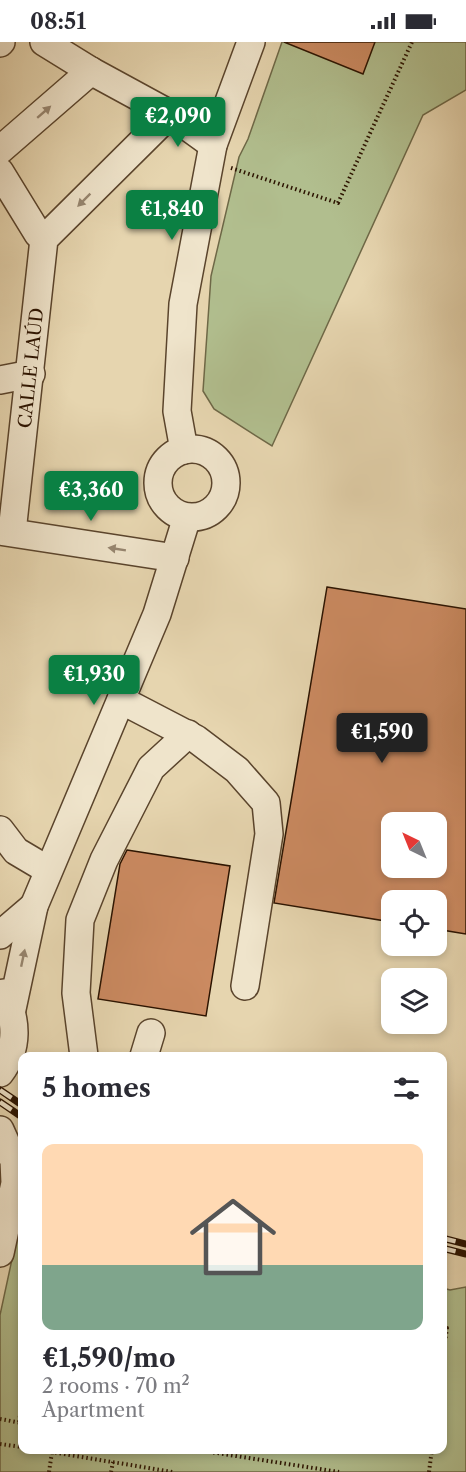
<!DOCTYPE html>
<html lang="en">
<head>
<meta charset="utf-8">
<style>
	:root { --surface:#fff; --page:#f2f2f3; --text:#2b2b33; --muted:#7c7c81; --line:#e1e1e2; --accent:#0b8043 }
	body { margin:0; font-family:"Libre Caslon Text",serif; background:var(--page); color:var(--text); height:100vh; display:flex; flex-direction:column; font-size:22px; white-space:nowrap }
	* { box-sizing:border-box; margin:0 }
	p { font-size:20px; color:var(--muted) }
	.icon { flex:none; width:33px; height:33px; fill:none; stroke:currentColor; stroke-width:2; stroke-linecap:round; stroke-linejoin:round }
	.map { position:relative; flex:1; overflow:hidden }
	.panel { position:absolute; left:18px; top:1010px; width:429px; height:402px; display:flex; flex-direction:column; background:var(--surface); border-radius:12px; box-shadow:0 3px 9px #0003 }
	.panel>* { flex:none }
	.needle { width:39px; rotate:317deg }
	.buttons { position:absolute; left:381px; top:770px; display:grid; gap:12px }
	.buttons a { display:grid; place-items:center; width:66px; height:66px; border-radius:12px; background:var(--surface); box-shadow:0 3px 9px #0003; font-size:30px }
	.price { position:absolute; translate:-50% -51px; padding:0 14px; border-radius:6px; background:var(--accent); color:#fff; font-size:20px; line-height:39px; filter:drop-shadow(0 2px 3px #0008) }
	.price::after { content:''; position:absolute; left:50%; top:36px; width:18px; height:14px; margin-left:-9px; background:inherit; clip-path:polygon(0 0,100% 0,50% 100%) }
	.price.current { background:#222; color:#fff }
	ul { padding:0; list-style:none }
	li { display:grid; align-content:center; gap:12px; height:318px; padding:0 24px }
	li+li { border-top:2px solid var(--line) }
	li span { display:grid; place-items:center; height:186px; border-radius:12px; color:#555 }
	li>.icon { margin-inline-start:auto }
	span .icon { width:108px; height:108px; fill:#fffc; stroke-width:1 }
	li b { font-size:26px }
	h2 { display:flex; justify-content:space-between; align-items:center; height:72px; padding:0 24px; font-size:26px }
	.status { display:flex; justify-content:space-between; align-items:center; height:42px; padding:0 30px; background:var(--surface); direction:ltr }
	.status svg { height:16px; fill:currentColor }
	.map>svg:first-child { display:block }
	.green { fill:#b1be8e; stroke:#6e6847; stroke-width:1.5 }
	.building { fill:#cb8a61; stroke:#2b1300; stroke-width:1.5; fill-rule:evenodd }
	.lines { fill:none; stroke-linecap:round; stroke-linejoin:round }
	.minor-casing { stroke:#5a442c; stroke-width:30 }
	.path { stroke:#2b1300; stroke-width:4; stroke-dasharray:1.5 3; stroke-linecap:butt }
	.minor { stroke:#efe4cb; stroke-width:27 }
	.rail-casing { stroke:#2b1300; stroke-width:7 }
	.rail { stroke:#efe4cb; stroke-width:4.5; stroke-dasharray:14; stroke-linecap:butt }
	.oneway { fill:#978670 }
	.labels { text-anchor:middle; stroke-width:5; stroke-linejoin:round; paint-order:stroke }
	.street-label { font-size:18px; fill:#2b1300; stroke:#efe4cb }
</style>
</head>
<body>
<div class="status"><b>08:51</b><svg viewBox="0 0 49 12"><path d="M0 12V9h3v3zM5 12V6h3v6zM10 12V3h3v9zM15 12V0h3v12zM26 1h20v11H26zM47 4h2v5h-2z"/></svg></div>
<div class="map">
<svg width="466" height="1430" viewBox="0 0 466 1430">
	<rect width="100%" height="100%" fill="#e6d5af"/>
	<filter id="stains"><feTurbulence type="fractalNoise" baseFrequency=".00333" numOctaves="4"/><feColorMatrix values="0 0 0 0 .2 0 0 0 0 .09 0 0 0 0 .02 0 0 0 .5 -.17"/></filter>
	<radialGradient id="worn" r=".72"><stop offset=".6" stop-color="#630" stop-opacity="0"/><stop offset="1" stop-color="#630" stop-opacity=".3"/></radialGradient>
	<!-- green -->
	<g class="green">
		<path d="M282 0H466V48L423 73 272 404 214 367 203 349 211 234 239 115 248 97Z"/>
		<path d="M22 1171V1407H442L443 1246 450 1248 466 1245V1430H0V1273Z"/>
	</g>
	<!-- building -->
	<g class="building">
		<path d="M284 0H375L363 32Z"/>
		<path d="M327 545 466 567V892L436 887V858H392V880L274 861ZM392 780H436V825H392Z"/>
		<path d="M127 808 230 824 206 974 98 957 120 822Z"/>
	</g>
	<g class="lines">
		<defs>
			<g id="minor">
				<path d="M44 0 91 29 170 72 213 103"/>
				<path d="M0 1 1 0"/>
				<path d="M0 108 91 29"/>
				<path d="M0 130 38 192 44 197"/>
				<path d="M0 338 31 332"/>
				<circle cx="192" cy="441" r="34"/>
				<path d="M184 408 177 369 183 262 213 103 251 0"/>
				<path d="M0 489 175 516"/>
				<path d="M12 490 44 197 170 72"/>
				<path d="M121 658 196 697 237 728 266 761 269 792 245 944"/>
				<path d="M0 788 16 809 48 828"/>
				<path d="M0 893 34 864"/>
				<path d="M12 967 34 864 157 572 187 475"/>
				<path d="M84 1014 76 951 80 878 104 818 151 726 188 692"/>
				<path d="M144 1014 151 991"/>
				<path d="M0 1031C19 1006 17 978 4 951"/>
				<path d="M0 1088 14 1119 15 1141 0 1211"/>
			</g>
		</defs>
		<!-- minor casing -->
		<use href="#minor" class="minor-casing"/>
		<!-- path -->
		<g class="path">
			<path d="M231 126 338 161 412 0"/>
			<path d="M442 1286H447L442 1320"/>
			<path d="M0 1377 22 1381"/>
			<path d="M19 1380 22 1360"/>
			<path d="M0 1402 22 1405"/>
			<path d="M33 1407 173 1430"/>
			<path d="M191 1407 339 1430"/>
			<path d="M49 1430 52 1410"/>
			<path d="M111 1430 113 1420"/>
			<path d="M429 1430 432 1407"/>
		</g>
		<!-- minor -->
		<use href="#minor" class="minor"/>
		<defs>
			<g id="rail">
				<path d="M0 1048 22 1063"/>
				<path d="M0 1060 22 1075"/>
				<path d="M442 1196 466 1202"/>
				<path d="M442 1206 466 1212"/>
			</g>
		</defs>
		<!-- rail casing -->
		<use href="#rail" class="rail-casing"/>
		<!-- rail -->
		<use href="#rail" class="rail"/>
	</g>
	<!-- one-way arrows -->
	<defs><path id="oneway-solid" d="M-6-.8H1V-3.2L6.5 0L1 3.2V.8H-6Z" transform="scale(1.5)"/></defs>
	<g class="oneway">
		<use href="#oneway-solid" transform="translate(44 70) rotate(-41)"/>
		<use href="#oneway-solid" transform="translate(84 158) rotate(135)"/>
		<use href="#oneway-solid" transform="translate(117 507) rotate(-171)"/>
		<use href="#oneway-solid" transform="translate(23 916) rotate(-78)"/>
	</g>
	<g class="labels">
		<!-- street labels -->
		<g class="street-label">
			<text transform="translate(31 326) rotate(-84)" y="6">CALLE LAÚD</text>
		</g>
	</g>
	<rect width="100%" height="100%" filter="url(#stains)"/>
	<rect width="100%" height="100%" fill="url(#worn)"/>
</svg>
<div class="buttons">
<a><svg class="needle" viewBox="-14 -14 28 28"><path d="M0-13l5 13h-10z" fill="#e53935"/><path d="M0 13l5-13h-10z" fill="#7c7c81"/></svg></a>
<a><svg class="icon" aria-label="locate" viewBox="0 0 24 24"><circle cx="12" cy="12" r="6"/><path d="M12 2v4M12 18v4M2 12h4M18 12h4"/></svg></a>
<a><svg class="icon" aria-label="layers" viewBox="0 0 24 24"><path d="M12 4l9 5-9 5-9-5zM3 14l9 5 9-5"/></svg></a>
</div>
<b class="price" style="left:178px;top:106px">€2,090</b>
<b class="price" style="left:172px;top:199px">€1,840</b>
<b class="price" style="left:91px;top:480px">€3,360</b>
<b class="price" style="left:94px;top:664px">€1,930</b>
<b class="price current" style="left:382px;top:722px">€1,590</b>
<section class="panel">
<h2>5 homes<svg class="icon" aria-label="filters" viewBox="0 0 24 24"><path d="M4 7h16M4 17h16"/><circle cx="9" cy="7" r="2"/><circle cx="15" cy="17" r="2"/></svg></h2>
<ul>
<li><span style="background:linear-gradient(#ffd9b3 65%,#7fa58c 0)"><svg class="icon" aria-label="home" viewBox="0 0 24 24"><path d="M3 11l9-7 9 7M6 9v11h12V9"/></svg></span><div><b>€1,590/mo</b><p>2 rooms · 70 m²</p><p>Apartment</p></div></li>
</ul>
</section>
</div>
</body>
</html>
